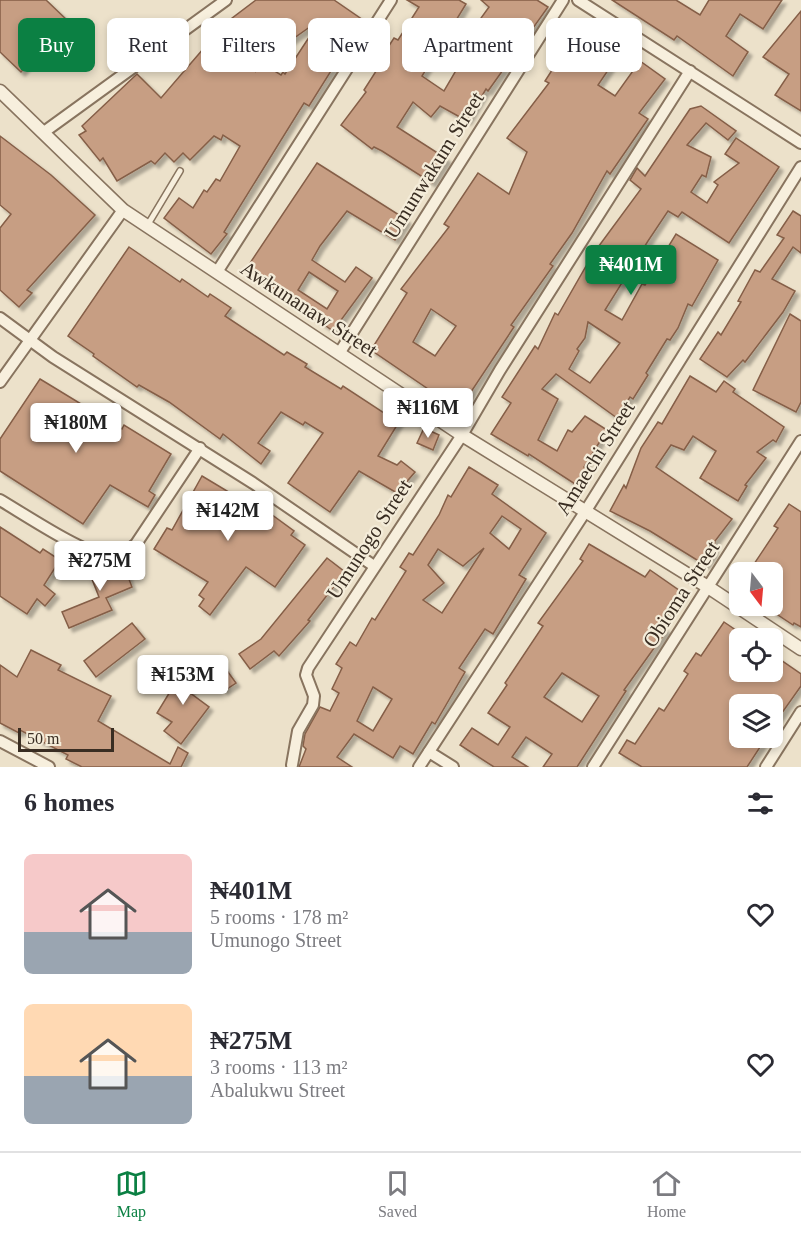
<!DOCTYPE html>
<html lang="en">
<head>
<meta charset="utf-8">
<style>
	:root { --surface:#fff; --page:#f7f7f7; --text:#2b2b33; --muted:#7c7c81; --line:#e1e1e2; --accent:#0b8043 }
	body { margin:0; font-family:"Times New Roman",serif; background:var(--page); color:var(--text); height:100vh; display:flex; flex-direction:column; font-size:22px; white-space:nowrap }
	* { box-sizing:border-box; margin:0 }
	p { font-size:20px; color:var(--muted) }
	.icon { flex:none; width:33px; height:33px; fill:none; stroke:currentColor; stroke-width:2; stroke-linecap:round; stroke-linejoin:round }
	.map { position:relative; height:767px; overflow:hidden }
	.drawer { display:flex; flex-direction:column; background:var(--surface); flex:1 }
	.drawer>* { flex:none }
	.banner { position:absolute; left:18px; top:18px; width:765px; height:54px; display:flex; gap:12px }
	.needle { width:39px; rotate:164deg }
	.controls { position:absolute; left:729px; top:562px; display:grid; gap:12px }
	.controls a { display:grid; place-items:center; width:54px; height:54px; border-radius:9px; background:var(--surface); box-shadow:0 3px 9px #0003; font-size:30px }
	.scale { position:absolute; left:18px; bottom:15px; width:96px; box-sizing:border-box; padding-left:6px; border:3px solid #392d22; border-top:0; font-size:16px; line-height:21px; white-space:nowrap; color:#392d22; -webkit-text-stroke:4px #f4ecd9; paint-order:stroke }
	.price { position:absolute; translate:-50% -51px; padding:0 14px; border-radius:6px; background:#fff; color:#222; font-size:20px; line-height:39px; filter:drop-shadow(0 2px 3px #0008) }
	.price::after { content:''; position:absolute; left:50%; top:36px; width:18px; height:14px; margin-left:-9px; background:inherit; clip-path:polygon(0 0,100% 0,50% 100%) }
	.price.current { background:var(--accent); color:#fff }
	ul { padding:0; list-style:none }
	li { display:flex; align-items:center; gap:18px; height:150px; padding:0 24px }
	li span { display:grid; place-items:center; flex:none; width:168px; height:120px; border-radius:9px; color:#555 }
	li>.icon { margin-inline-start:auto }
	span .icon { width:72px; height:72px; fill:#fffc; stroke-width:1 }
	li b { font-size:26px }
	h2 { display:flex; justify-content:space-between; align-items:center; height:72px; padding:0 24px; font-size:26px }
	.chip { padding:0 21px; border-radius:9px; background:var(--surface); box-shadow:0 3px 9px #0003; font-size:21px; line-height:54px }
	.chip.current { background:var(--accent); color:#fff }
	.tabs { display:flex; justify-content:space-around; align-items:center; height:84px; border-top:2px solid var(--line); background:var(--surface); font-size:16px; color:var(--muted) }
	.tabs a { display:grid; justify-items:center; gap:3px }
	.tabs .current { color:var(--accent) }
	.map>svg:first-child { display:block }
	.building { fill:#c79e83; stroke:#855e47; stroke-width:1.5; fill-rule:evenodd; filter:url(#shadow) }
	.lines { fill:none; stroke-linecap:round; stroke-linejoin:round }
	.service-casing { stroke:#88745f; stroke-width:8 }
	.minor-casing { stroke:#88745f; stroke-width:14 }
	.tertiary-casing { stroke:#88745f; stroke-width:15 }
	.service { stroke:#f7efdd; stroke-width:5 }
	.minor { stroke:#f7efdd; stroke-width:10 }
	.tertiary { stroke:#f7efdd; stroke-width:12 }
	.labels { text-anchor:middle; stroke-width:4.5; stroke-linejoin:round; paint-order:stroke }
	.street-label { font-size:21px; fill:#392d22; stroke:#f4ecd9 }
</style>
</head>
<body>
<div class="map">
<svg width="801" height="767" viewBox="0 0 801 767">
	<defs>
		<filter id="shadow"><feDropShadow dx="4" dy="4" stdDeviation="1.5" flood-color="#0004"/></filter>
	</defs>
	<rect width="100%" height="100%" fill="#ece1ca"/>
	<!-- building -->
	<g class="building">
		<path d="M0 0H46L68 21 21 72 0 52Z"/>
		<path d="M256 0H334L363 20 309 106 304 103 224 232 227 234 211 254 164 218 179 198 193 208 204 190 207 192 216 179 220 181 240 146 223 135 221 140 214 136 190 160 183 153 174 162 165 153 155 164 151 161 117 181 103 158 100 161 79 135 86 131 82 126 137 74 161 98 210 41 256 72 223 25ZM251 19 287 43 321 19 285 74 283 72 281 75 260 62 274 52Z"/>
		<path d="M407 0H459L466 4 422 76 444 91 485 21 481 18 489 7 481 0H537L548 7 488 91 486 89 467 121 440 106 431 117 413 102 397 127 447 159 432 183 382 151 374 147 372 149 341 125 366 92 364 90 380 65 377 64 394 38 398 40 419 7Z"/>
		<path d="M612 0H676L700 15 709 0H782L763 29 740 14 726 36 748 52 733 76 677 36 674 40Z"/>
		<path d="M801 11V111L775 95 789 74 763 57Z"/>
		<path d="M134 26 140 38 126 45 120 33Z"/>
		<path d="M578 30 617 57 598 85 615 96 640 61 665 79 639 113 648 119 610 174 607 171 572 233 550 264 553 266 511 325 514 327 459 410 371 350 407 293 401 289 449 227 444 224 478 173 509 194 527 152 507 138 549 83 545 81ZM431 309 456 326 435 356 413 342Z"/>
		<path d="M701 106 736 131 728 140 706 123 687 145 711 157 706 177 702 175 691 192 707 203 718 185 714 182 739 163 725 154 736 138 779 167 729 243 682 212 678 217 668 211 648 241 605 310 622 320 642 284 645 285 676 234 718 260 692 306 688 304 678 328 670 340 667 339 646 373 648 375 633 399 630 397 617 418 556 374 542 389 558 399 538 440 557 451 568 430 572 432 585 416 607 430 584 467 587 469 575 484 529 454 528 456 491 434 511 403 502 397 535 346 538 349 555 313 558 315 593 254 641 189 630 180 637 168 645 176 690 109ZM588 322 620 343 590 383 569 369 579 351 577 349 585 338Z"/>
		<path d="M0 136 51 175 95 215 27 290 32 293 19 307 0 290V228L11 214 0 205Z"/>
		<path d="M317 163 407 220 395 240 347 211 320 246 312 260 345 282 356 267 372 278 333 331 246 269ZM309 272 338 291 327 309 298 290Z"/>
		<path d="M793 211 801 216V253L793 247 772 279 795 291 783 312 745 362 743 360 727 377 700 359 718 332 721 335 741 302 738 301 755 270 760 272 784 238 777 235Z"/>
		<path d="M129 247 180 282 182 279 208 297 210 294 231 308 225 316 284 355 287 352 307 364 305 367 341 389 343 386 390 417 407 409 378 456 397 465 401 461 415 472 397 493 359 471 330 512 288 483 323 433 305 422 303 425 281 412 258 443 270 451 261 464 223 434 220 439 169 402 139 385 137 387 93 356 94 354 68 336Z"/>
		<path d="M790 314 801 321V402L796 412 753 390Z"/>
		<path d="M690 376 716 392 724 381 735 389 733 392 784 427 776 442 773 440 757 452 766 458 745 485 747 486 738 501 700 478 716 451 693 436 684 450 671 445 656 467 732 519 715 541 713 554 705 565 650 531 610 511 624 485 626 488 641 448 658 422 662 424Z"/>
		<path d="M40 379 122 429 124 425 171 454 149 491 155 495 148 507 110 485 83 524 0 471V439Z"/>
		<path d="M424 428 439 435 433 450 417 443Z"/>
		<path d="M469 467 498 485 492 494 546 533 519 575 526 579 493 634 485 629 459 668 465 672 435 724 432 722 413 754 400 746 393 758 354 734 337 757 352 767H299L306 749 303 746 305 734 320 707 330 711 339 693 332 689 342 668 336 664 350 642 356 646 372 618 375 620 406 571 400 567 409 553 413 555 439 515 448 495 451 497ZM502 516 521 529 509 549 490 533ZM484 548 442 613 423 600 444 583 428 565 438 549 463 566ZM373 687 392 699 373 731 357 721Z"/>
		<path d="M202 476 262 512 264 509 294 531 291 535 305 545 275 587 246 567 210 615 199 606 204 599 199 595 208 582 154 549 167 528 172 530Z"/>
		<path d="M789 504 801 512V627L794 623 793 625 772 611V599L779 589 772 585V573H748L778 528 774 526Z"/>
		<path d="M0 527 40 553 43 549 60 560 44 585 55 594 45 606 37 599 27 614 0 596Z"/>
		<path d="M589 544 645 577 650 570 683 593 660 626 667 630 624 690 626 691 577 767H543L552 754 526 737 512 757 528 767H494L460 745 472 728 498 745 510 727 488 713 507 685 505 683 543 626 538 623 583 561 580 559ZM562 673 599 696 582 722 544 697Z"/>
		<path d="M327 558 345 572 308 620 310 621 279 656 274 651 250 669 239 654 261 639Z"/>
		<path d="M94 560 100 568 122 561 132 587 106 598 112 610 69 628 62 612 99 597 86 564Z"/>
		<path d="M724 622 740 633V672H772V654L801 674V686L772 727V705H740V738H766L747 767H642L619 753 627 740 635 744 659 708 664 711 688 674 684 671 696 653 701 656Z"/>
		<path d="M132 623 145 639 96 677 84 661Z"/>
		<path d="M31 650 61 665 58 670 111 696 98 721 170 764 178 747 188 753 181 767H82L66 759 68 755 20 730 19 733 0 723V665L17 677Z"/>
		<path d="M191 665 203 673 189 692 209 707 181 744 164 731 172 722 157 713 179 677 181 679Z"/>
		<path d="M223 665 236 683 224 691 218 682 215 685 208 675Z"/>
	</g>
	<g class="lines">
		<defs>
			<path id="service" d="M147 226 180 171"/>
			<g id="minor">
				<path d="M578 0 801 143"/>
				<path d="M44 132 226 0"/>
				<path d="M217 272 391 0"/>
				<path d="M0 318 53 357 253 483 374 566"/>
				<path d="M340 352 563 0"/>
				<path d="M0 382 123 210"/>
				<path d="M0 500C24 514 82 553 107 556 118 557 128 551 136 544L200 448"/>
				<path d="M0 741 49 767"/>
				<path d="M429 752 453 767"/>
				<path d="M292 765 298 731 313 705 314 696 306 675 308 668 462 435 500 370 690 71"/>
				<path d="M419 767 585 512 801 167"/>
				<path d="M593 767 801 441"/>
				<path d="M766 767 801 712"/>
			</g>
			<path id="tertiary" d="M0 91 123 210 462 435 708 587 801 649"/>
		</defs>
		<!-- service casing -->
		<use href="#service" class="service-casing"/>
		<!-- minor casing -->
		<use href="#minor" class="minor-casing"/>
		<!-- tertiary casing -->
		<use href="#tertiary" class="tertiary-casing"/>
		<!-- service -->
		<use href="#service" class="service"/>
		<!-- minor -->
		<use href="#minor" class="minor"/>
		<!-- tertiary -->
		<use href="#tertiary" class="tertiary"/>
	</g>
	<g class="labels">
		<!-- street labels -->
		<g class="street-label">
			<text transform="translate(434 165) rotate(-58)" y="7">Umunwakum Street</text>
			<text transform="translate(309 309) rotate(33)" y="7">Awkunanaw Street</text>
			<text transform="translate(595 458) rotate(-58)" y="7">Amaechi Street</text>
			<text transform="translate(369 539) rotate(-57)" y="7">Umunogo Street</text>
			<text transform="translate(681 594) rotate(-57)" y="7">Obioma Street</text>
		</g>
	</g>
</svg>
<div class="controls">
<a><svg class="needle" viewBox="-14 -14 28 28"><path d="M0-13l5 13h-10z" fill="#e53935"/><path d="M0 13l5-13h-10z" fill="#7c7c81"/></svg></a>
<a><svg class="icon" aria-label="locate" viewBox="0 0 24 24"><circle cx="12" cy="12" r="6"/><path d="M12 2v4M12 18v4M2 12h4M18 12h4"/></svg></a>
<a><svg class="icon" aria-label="layers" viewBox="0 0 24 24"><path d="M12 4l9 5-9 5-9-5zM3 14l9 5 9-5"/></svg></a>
</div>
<div class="scale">50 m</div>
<b class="price current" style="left:631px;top:296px">₦401M</b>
<b class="price" style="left:428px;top:439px">₦116M</b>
<b class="price" style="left:76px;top:454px">₦180M</b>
<b class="price" style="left:228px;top:542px">₦142M</b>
<b class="price" style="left:100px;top:592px">₦275M</b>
<b class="price" style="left:183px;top:706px">₦153M</b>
<div class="banner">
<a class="chip current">Buy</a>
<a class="chip">Rent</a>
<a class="chip">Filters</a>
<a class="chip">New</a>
<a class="chip">Apartment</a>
<a class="chip">House</a>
</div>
</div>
<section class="drawer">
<h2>6 homes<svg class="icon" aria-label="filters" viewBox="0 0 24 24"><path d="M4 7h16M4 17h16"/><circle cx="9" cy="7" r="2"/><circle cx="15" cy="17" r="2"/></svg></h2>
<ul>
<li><span style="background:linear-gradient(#f6c9c9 65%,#9aa5b1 0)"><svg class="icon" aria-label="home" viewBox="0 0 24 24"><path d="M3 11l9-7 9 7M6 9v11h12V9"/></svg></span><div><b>₦401M</b><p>5 rooms · 178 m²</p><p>Umunogo Street</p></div><svg class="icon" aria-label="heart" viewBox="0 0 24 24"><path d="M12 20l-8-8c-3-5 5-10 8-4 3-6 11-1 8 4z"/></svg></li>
<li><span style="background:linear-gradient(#ffd9b3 60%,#9aa5b1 0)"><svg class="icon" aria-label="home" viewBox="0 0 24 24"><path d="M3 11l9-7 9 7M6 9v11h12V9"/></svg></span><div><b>₦275M</b><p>3 rooms · 113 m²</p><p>Abalukwu Street</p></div><svg class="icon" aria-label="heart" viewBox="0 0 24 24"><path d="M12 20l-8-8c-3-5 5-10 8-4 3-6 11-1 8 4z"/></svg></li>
</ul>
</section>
<nav class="tabs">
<a class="current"><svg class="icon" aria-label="map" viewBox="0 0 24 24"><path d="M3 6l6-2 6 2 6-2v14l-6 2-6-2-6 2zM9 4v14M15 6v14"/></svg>Map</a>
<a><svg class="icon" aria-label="saved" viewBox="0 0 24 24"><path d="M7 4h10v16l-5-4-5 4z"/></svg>Saved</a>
<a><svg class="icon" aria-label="home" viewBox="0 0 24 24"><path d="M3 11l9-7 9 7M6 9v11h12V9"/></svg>Home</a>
</nav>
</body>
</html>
